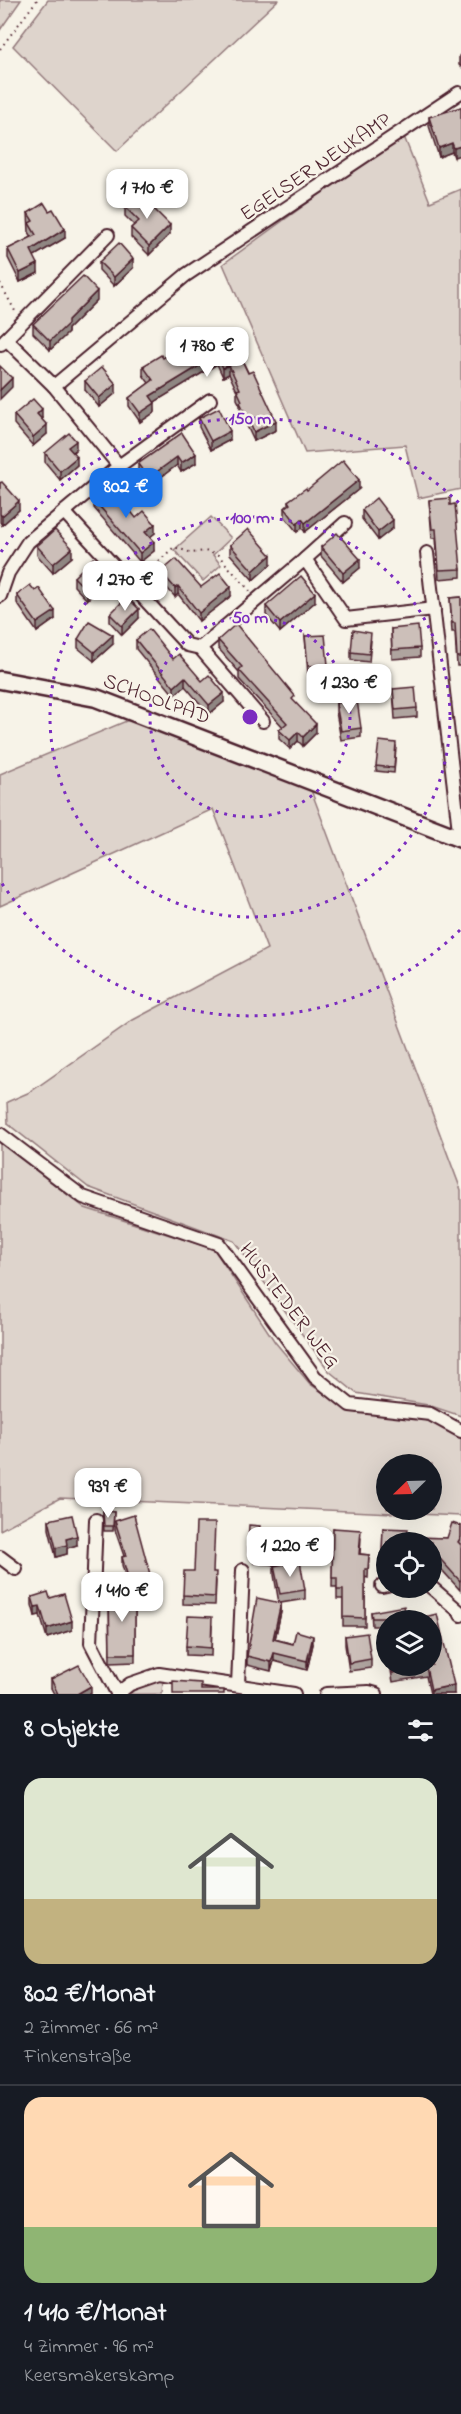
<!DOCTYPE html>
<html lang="de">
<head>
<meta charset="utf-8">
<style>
	:root { --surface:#171b24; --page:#242831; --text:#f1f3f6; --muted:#9ea1a6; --line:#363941; --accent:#1a73e8 }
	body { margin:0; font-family:"Indie Flower",sans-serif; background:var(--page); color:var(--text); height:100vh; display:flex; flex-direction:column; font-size:22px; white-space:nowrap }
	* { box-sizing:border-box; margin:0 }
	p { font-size:20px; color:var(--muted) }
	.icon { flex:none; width:33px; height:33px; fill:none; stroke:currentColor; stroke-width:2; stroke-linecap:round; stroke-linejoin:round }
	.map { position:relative; height:1694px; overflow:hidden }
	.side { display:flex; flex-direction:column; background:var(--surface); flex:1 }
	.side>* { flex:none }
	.needle { width:39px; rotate:247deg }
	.tools { position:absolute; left:376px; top:1454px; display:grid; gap:12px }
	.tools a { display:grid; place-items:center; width:66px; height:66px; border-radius:50%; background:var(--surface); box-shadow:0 6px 24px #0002; font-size:30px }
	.price { position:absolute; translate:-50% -51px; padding:0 14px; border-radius:12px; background:#fff; color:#222; font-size:20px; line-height:39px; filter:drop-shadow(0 2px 3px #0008) }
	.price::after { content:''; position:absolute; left:50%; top:36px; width:18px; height:14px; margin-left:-9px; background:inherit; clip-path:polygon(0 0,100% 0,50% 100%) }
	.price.on { background:var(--accent); color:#fff }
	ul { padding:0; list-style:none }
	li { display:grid; align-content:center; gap:12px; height:318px; padding:0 24px }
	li+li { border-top:2px solid var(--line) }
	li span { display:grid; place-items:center; height:186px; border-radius:18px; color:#555 }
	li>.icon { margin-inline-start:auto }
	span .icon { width:108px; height:108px; fill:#fffc; stroke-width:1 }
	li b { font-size:26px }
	h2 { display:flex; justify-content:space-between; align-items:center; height:72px; padding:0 24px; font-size:26px }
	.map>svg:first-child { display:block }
	.green { fill:#ded4cc; stroke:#947a7c; stroke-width:1.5; fill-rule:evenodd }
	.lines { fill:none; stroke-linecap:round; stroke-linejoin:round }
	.street-casing { stroke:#4a1f2b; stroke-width:16 }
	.secondary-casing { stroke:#4a1f2b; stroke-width:21 }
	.path { stroke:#4a1f2b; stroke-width:2; stroke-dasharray:1.5 4.5; stroke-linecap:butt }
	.street { stroke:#f7f3e8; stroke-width:12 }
	.secondary { stroke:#f7f3e8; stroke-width:16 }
	.wall { fill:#afa49f; stroke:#4a1f2b; stroke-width:1.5 }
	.shaded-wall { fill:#8f8682; stroke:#4a1f2b; stroke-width:1.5 }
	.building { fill:#ccbfb9; stroke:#4a1f2b; stroke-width:1.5 }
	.ring { fill:none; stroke:#7b2cbf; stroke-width:3; stroke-dasharray:3 6 }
	.labels { text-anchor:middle; stroke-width:4.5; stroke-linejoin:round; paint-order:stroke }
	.street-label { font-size:21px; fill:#4a1f2b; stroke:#f7f3e8 }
	.centre { fill:#7b2cbf; stroke:#f7f3e8; stroke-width:3 }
	.ring-label { font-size:18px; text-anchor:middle; font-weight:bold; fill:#7b2cbf; stroke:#f7f3e8; stroke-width:4.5; stroke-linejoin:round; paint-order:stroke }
</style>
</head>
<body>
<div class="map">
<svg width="461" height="1694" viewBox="0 0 461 1694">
	<rect width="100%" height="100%" fill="#f7f3e8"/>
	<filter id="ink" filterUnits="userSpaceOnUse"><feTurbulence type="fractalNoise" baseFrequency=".0167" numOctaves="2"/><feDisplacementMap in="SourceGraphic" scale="12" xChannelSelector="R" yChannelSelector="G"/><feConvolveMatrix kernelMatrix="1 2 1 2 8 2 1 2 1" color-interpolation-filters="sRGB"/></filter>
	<g filter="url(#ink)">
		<!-- green -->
		<g class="green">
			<path d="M0 0H21L0 30Z"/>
			<path d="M48 0H278L117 151 13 46Z"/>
			<path d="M403 134 430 202 461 189V489L418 498 405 445 305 453 223 264Z"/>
			<path d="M211 517 231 538 213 555 221 565 203 581 174 550Z"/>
			<path d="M131 719 311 790 461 1190V1416L428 1405 356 1393 329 1371 234 1241 88 1187 8 1124 7 1102 30 1092 133 1020 267 949 213 809 0 906V774Z"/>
			<path d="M0 1143 85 1208 214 1249 275 1342 310 1384 350 1411 427 1420 461 1437V1516L60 1498 0 1530ZM387 1464H432V1509H387Z"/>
			<path d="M163 1680 162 1694H129L142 1685Z"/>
		</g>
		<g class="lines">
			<defs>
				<g id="street">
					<path d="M6 339 54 386 119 466"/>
					<path d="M1 344 108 235"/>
					<path d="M54 386 186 275 459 93"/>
					<path d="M64 512 187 645 200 648 263 721"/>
					<path d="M427 553 460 839"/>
					<path d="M305 559 345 523"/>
					<path d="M0 596 8 573 28 542 119 466 210 400"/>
					<path d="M200 648 305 559 346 619 434 609"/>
					<path d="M0 1134 83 1197 219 1244 315 1377 350 1405 430 1414 461 1431"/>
					<path d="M96 1520 91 1643 117 1693"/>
					<path d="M0 1557 16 1569"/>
					<path d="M382 1586 387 1585"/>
					<path d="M431 1587 460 1612 461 1615"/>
					<path d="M238 1684 243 1570"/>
					<path d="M117 1694 130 1684 159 1674 294 1694"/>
					<path d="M326 1694 369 1692 376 1694"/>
				</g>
				<path id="secondary" d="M0 680 96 698 461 839"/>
			</defs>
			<!-- street casing -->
			<use href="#street" class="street-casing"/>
			<!-- secondary casing -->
			<use href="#secondary" class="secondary-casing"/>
			<!-- path -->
			<g class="path">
				<path d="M0 49 37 0"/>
				<path d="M0 283 15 311"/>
				<path d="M141 578 174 547 192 553 205 551 218 555 250 591"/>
			</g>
			<!-- street -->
			<use href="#street" class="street"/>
			<!-- secondary -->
			<use href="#secondary" class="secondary"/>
		</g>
		<!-- wall -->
		<g class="wall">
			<path d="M461 54V67L459 65V56Z"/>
			<path d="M461 107 454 157 452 152 439 157 429 126V117Z"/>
			<path d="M125 207 170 234 149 255 131 237V228L134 225 125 216Z"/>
			<path d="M28 213 65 238 34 256 38 273 20 282 8 258V249L32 237 29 232Z"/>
			<path d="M99 262 133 268 114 286 99 270Z"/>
			<path d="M97 300 68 329V333L50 350 33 333V324Z"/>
			<path d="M229 333 276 430 254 441 240 411V405L237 399V391L229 374 223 377 217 364 154 402 155 412 140 422 129 406V398L149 383 143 375V366L163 358 195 349Z"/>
			<path d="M85 381 116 393 99 407 85 390Z"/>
			<path d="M14 415 42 418V419L47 434 33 446 14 424Z"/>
			<path d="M199 418 230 440 211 450 199 427Z"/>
			<path d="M182 433 196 463 181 472 177 465 148 487 138 472V464Z"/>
			<path d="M76 449 73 452 77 465 60 480 45 462V453Z"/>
			<path d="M0 483 19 510 2 525 0 522Z"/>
			<path d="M359 489 305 532 302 528 297 532 285 517V508L288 505V501L307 490Z"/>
			<path d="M94 500 136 518 155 533 150 537 154 551 140 562 94 508Z"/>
			<path d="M429 500 461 569V577L439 579 436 538H432Z"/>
			<path d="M362 510 393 528 378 540 362 519Z"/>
			<path d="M230 545 271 564 253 580 230 554Z"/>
			<path d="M37 546 72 557 53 573 37 555Z"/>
			<path d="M321 547 360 568 343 582 321 556Z"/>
			<path d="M161 572 201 587 231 596 199 621 178 594 175 597 161 581Z"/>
			<path d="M74 577 106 580 87 600 74 586Z"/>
			<path d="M17 595 55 619 37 632 17 603Z"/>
			<path d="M461 597V666H457L455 632H452L450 598Z"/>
			<path d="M315 602 280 632 266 615V606Z"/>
			<path d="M110 614 139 618 122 635 110 622Z"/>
			<path d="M391 629 420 648V657L392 659Z"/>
			<path d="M305 636 328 665V674L308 675Z"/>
			<path d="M78 639 113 644 94 661 78 648Z"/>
			<path d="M136 640 173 659 202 681 224 702 209 714 185 686 174 695 136 649Z"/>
			<path d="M218 640 295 703 316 733 303 746 298 741 290 749 279 739V730L283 727 239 679V672L218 648Z"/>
			<path d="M371 641 369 662 351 660V652Z"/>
			<path d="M393 689 417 708V717L395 719Z"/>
			<path d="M336 703 361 728V737L341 740 336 712Z"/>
			<path d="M396 747 394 773 376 771V766Z"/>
			<path d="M103 1511 114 1512 113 1531H104Z"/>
			<path d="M49 1520 77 1545 67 1548V1554L56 1557 49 1529Z"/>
			<path d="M115 1521 151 1587 130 1593H135V1662L110 1663 109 1593H130L122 1565V1557L124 1556 115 1530Z"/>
			<path d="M461 1526 460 1590 432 1559 387 1542V1562H382L383 1528 407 1537 447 1538Z"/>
			<path d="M333 1528 361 1538 360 1554 369 1555 368 1578 365 1577V1626H343V1599H337V1587H332Z"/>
			<path d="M259 1531 282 1541 281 1565 305 1590V1599L281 1603V1612L275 1639 293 1644H313L307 1670 274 1661 271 1671 247 1665V1656L279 1603 274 1575V1566L280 1565 254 1563V1552H248V1543Z"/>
			<path d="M213 1572 216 1581 215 1605 183 1604V1595Z"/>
			<path d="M32 1597 72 1630 47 1638 40 1615 35 1616 32 1605Z"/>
			<path d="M371 1612 406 1618V1620H387V1626H372Z"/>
			<path d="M212 1626 211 1656 186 1655V1646Z"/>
			<path d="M345 1636 371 1659V1668L349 1671 345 1645Z"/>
			<path d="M390 1665H432L454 1694H430L426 1676 393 1682Z"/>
			<path d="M51 1679 91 1694H54L51 1688Z"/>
		</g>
		<!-- shaded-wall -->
		<g class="shaded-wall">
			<path d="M452 143V152L439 157V148Z"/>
			<path d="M461 146V155L454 157V148Z"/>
			<path d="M170 225V234L149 255V246Z"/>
			<path d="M65 229V238L31 258V250Z"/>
			<path d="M133 259V268L114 286V277Z"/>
			<path d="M38 264V273L20 282V273Z"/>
			<path d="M97 291V300L68 329V333L50 350V341L68 320Z"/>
			<path d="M217 355V364L150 405V396Z"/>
			<path d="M229 365V374L223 377V368Z"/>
			<path d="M12 378V387L0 399V390Z"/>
			<path d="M116 384V393L99 407V398Z"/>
			<path d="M155 403V412L140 422V413Z"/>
			<path d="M42 409V418L37 423V414Z"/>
			<path d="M276 421V430L254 441V432Z"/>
			<path d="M47 425V434L33 446V437Z"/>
			<path d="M230 431V440L211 450V441Z"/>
			<path d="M76 441V449L68 456V447Z"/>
			<path d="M196 454V463L181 472V463Z"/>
			<path d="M77 457V465L60 480V471Z"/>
			<path d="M177 457V465L148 487V478Z"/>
			<path d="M359 480V489L305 532V523Z"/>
			<path d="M19 501V510L2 525V516Z"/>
			<path d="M302 519V528L297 532V524Z"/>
			<path d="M393 520V528L378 540V532Z"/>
			<path d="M155 524V533L145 541V532Z"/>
			<path d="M154 542V551L140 562V553Z"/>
			<path d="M72 548V557L53 573V564Z"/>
			<path d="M271 555V564L253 580V571Z"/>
			<path d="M360 559V568L343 582V573Z"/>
			<path d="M106 572V580L87 600V591Z"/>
			<path d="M178 586V594L175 597V588Z"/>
			<path d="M231 587V596L199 621V613Z"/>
			<path d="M315 593V602L280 632V623Z"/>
			<path d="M139 609V618L122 635V626Z"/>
			<path d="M55 611V619L37 632V623Z"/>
			<path d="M113 635V644L94 661V652Z"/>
			<path d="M185 677V686L174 695V687Z"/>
			<path d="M224 693V702L209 714V705Z"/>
			<path d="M316 724V733L303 746V737Z"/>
			<path d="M298 732V741L290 749V740Z"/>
			<path d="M77 1536V1545L67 1548V1554L56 1557V1548L66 1539Z"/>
			<path d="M151 1578V1587L130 1593V1584Z"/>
			<path d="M281 1603V1612L273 1648V1639Z"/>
			<path d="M40 1606V1615L35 1616V1607Z"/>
			<path d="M72 1621V1630L47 1638V1629Z"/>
			<path d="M313 1636V1644L307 1670V1661Z"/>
			<path d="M274 1653V1661L271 1671V1662Z"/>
			<path d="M454 1685V1694H431V1690Z"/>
			<path d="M91 1686V1694H77Z"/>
		</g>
		<!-- building -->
		<g class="building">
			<path d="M461 107V146L454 148 452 143 439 148 429 117Z"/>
			<path d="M138 193 170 225 149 246 131 228 139 221 125 207Z"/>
			<path d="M44 203 49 211 53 209 65 229 31 250 38 264 20 273 8 249 36 235 29 223 33 221 28 213Z"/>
			<path d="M119 243 133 259 114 277 99 262Z"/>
			<path d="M83 276 97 291 68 320V324L50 341 33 324Z"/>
			<path d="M229 333 248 373 253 371 276 421 254 432 240 402 242 401 237 390 240 389 229 365 223 368 217 355 150 396 155 403 140 413 129 398 153 380 143 366 161 355 163 358 191 342 195 349Z"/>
			<path d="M0 366 12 378 0 390Z"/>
			<path d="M102 367 116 384 99 398 85 381Z"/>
			<path d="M33 399 42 409 37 414 47 425 33 437 14 415Z"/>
			<path d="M219 408 230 431 211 441 199 418Z"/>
			<path d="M69 433 76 441 68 447 77 457 60 471 45 453Z"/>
			<path d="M182 433 196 454 181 463 177 457 148 478 138 464Z"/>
			<path d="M343 460 359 480 305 523 302 519 297 524 285 508 290 504 288 501 306 488 307 490Z"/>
			<path d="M2 482 19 501 2 516 0 514V483Z"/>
			<path d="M111 486 136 518 144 511 155 524 145 532 154 542 140 553 94 500Z"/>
			<path d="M376 498 393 520 378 532 362 510Z"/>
			<path d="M450 498V505L455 504 461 569 439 570 436 529H432L429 500Z"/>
			<path d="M248 529 271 555 253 571 230 545Z"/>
			<path d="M55 530 72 548 53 564 37 546Z"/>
			<path d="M337 533 360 559 343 573 321 547Z"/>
			<path d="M93 558 106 572 87 591 74 577Z"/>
			<path d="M176 559 201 587 220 573 231 587 199 613 178 586 175 588 161 572Z"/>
			<path d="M301 576 315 593 280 623 266 606Z"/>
			<path d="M30 585 35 591 39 588 55 611 37 623 17 595Z"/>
			<path d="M127 597 139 609 122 626 110 614Z"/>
			<path d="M461 597V657H457L455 623H452L450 598Z"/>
			<path d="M89 621 113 635 94 652 78 639Z"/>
			<path d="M236 624 295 696 292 699 316 724 303 737 298 732 290 740 279 730 287 723 239 670 242 667 218 640Z"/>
			<path d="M418 626 420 648 392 650 391 629Z"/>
			<path d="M149 629 173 659 179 654 202 681 209 675 224 693 209 705 185 677 174 687 136 640Z"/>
			<path d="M353 630 371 633 369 654 351 652Z"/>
			<path d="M325 635 328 665 308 666 305 636Z"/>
			<path d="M415 687 417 708 395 710 393 689Z"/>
			<path d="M357 700 361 728 341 731 336 703Z"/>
			<path d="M379 741 396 743 394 768 376 766Z"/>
			<path d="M103 1511 114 1512 113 1526H104Z"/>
			<path d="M72 1515 77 1536 66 1539 67 1545 56 1548 49 1520Z"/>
			<path d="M134 1515 151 1578 130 1584 122 1557 126 1556 115 1521Z"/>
			<path d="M196 1523H215L213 1572H216L215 1597 183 1595 184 1571H194Z"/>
			<path d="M452 1523 461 1526V1537L458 1542 461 1545V1580L460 1581 432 1550V1542H387V1553H382L383 1528 408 1529 407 1537 447 1538Z"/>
			<path d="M249 1525 260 1526 259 1531 282 1532 281 1556 254 1554V1543H248Z"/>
			<path d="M333 1528 361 1530 359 1554 369 1555 368 1569H365V1618L343 1617V1590H337V1578H332Z"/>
			<path d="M300 1561 305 1590 280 1594 274 1566Z"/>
			<path d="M48 1592 50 1598 64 1594 72 1621 47 1629 40 1606 35 1607 32 1597Z"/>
			<path d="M109 1593H135V1654H110Z"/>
			<path d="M257 1598 281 1603 273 1639 293 1644 296 1631 313 1636 307 1661 274 1653 271 1662 247 1656Z"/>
			<path d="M404 1606 406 1618H372L371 1612Z"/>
			<path d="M437 1614 454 1685 431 1690 426 1667 393 1673 392 1665H432V1620H416V1619Z"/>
			<path d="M188 1616 212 1617 211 1648 186 1646Z"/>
			<path d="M367 1633 371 1659 349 1663 345 1636Z"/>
			<path d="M79 1665 91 1686 77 1694H58L51 1679Z"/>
			<path d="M173 1681 201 1683V1690H224V1694H173Z"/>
		</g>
	</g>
	<!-- distance rings -->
	<g class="ring">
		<circle cx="250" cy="717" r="100"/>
		<circle cx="250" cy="717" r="200"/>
		<path d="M460 930A299 299 0 0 1 1 882M1 552A299 299 0 0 1 460 504"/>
	</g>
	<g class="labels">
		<!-- street labels -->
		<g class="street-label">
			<text transform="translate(315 166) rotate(-34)" y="7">EGELSER NEUKAMP</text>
			<text transform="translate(157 698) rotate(20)" y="7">SCHOOLPAD</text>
			<text transform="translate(290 1305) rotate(53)" y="7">HUSTEDER WEG</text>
		</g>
	</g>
	<circle cx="250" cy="717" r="9" class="centre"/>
	<g class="ring-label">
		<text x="250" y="424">150 m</text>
		<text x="250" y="523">100 m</text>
		<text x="250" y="623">50 m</text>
	</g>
</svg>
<div class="tools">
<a><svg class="needle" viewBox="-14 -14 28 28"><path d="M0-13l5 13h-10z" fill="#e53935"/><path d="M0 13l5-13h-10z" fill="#9ea1a6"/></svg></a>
<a><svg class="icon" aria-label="locate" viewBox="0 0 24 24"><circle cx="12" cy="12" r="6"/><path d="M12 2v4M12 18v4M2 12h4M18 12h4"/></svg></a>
<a><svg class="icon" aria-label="layers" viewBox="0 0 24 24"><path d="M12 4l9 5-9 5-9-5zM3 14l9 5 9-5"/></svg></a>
</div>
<b class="price" style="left:147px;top:220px">1 710 €</b>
<b class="price" style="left:207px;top:378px">1 780 €</b>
<b class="price on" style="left:126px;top:519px">802 €</b>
<b class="price" style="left:125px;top:612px">1 270 €</b>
<b class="price" style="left:349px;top:715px">1 230 €</b>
<b class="price" style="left:108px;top:1519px">939 €</b>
<b class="price" style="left:290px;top:1578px">1 220 €</b>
<b class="price" style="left:122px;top:1623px">1 410 €</b>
</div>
<section class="side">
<h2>8 Objekte<svg class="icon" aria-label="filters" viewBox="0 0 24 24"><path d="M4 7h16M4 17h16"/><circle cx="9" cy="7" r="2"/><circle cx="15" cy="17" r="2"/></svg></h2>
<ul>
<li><span style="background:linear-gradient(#dfe7d0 65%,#c2b280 0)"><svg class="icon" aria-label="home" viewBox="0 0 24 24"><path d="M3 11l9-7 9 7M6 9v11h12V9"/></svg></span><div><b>802 €/Monat</b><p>2 Zimmer · 66 m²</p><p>Finkenstraße</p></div></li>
<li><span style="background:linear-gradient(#ffd9b3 70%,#8fb573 0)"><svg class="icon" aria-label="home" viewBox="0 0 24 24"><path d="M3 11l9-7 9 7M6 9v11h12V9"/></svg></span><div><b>1 410 €/Monat</b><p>4 Zimmer · 96 m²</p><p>Keersmakerskamp</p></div></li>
</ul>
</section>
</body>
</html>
